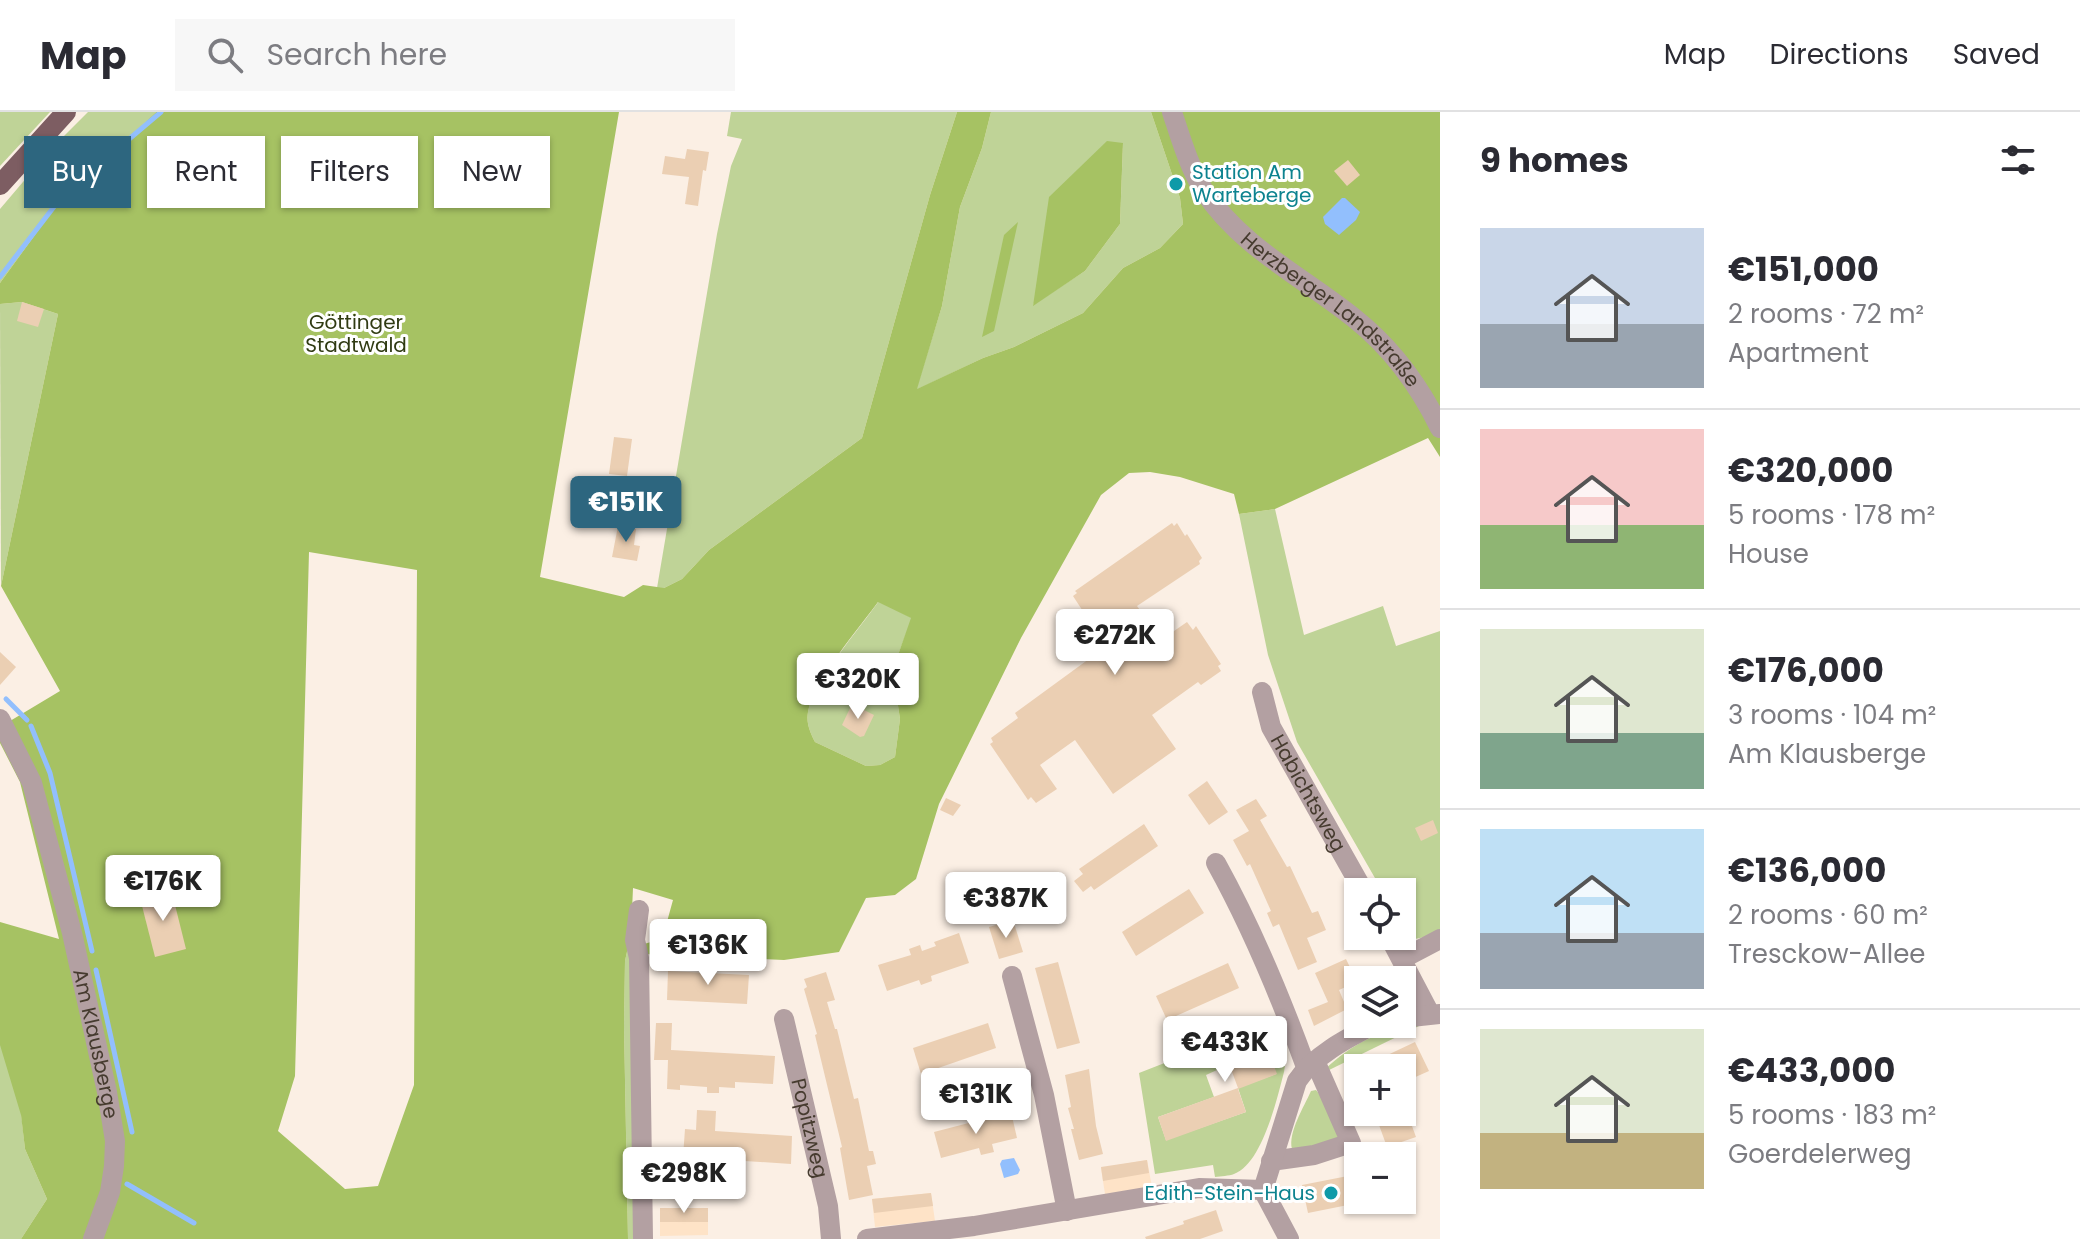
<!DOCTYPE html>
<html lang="en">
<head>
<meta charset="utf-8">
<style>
	:root { --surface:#fff; --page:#f7f7f7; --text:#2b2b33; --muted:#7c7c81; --line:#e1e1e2; --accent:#2d667f }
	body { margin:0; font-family:Poppins,sans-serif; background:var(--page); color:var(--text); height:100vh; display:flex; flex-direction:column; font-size:30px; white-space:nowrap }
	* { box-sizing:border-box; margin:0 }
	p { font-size:26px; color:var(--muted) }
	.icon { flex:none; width:44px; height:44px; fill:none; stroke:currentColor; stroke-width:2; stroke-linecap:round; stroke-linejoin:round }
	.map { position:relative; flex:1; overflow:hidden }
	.details { display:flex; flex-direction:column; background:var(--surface); width:640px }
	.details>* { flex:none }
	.top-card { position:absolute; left:24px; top:24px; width:760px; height:72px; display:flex; gap:16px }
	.fabs { position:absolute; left:1344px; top:766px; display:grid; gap:16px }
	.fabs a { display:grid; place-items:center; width:72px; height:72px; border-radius:0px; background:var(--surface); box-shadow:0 2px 6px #0004; font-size:40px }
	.price { position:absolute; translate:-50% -68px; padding:0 18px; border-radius:8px; background:#fff; color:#222; font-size:26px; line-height:52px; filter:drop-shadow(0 2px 4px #0008) }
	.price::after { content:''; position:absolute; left:50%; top:48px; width:24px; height:18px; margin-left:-12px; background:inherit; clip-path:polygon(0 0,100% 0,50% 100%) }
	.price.selected { background:var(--accent); color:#fff }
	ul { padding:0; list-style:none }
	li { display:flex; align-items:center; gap:24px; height:200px; padding:0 40px }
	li+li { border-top:2px solid var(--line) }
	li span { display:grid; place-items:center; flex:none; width:224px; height:160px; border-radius:0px; color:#555 }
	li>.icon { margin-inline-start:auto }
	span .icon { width:96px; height:96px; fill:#fffc; stroke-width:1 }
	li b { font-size:34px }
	h2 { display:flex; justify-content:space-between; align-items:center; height:96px; padding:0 40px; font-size:34px }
	.chip { padding:0 28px; border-radius:0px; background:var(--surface); box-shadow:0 2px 6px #0004; font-size:28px; line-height:72px }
	.chip.selected { background:var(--accent); color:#fff }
	header { display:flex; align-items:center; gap:48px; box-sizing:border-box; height:112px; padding:0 40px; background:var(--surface); border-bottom:2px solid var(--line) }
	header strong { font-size:38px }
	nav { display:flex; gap:44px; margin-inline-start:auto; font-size:28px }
	.search { width:560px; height:72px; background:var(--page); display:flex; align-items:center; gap:20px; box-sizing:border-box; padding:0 28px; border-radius:0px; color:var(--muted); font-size:30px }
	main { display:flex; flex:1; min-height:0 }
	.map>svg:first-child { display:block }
	.built { fill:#fee3c7 }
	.green { fill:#bfd397; fill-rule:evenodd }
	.forest { fill:#a6c263; fill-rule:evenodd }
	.water { fill:#92bffd }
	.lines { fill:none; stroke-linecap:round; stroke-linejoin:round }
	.stream { stroke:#92bffd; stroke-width:5 }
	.building { fill:#ebcfb3 }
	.minor { stroke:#b3a0a2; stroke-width:20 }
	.major { stroke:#7d5d62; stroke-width:20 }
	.culture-dot { fill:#0f9aa8; stroke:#fff; stroke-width:3 }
	.labels { text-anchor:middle; stroke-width:6; stroke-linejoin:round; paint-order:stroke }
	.culture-label { font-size:20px; fill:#0d838f; stroke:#fff; text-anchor:start }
	.street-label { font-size:20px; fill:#463b2f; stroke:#fff }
	.park-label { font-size:20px; fill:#303b13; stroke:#fff }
</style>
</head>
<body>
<header>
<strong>Map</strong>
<div class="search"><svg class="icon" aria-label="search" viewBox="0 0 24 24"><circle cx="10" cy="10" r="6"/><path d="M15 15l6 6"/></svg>Search here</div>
<nav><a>Map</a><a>Directions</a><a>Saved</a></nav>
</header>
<main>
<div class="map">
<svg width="1440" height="1127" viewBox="0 0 1440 1127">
	<rect width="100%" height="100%" fill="#fbefe4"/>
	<!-- built -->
	<g class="built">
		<path d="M1147 1048 1152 1075 1105 1082 1101 1056Z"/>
		<path d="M931 1081 935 1109 875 1115 872 1087Z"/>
		<path d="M708 1096V1123L660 1124V1097Z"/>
	</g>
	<!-- green -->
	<g class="green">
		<path d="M0 0H50L0 54Z"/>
		<path d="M88 0H156L53 98 0 171V97L51 37Z"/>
		<path d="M731 0H957L930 83 862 326 709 438 682 467 664 476H657L717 122 731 54 742 27 727 24Z"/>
		<path d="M991 0H1151L1180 86 1183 112 1160 136 1123 156 1083 201 1014 235 983 246 916 278 942 194 960 95 982 36ZM1123 31 1120 112 1085 159 1033 193Z"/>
		<path d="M22 190 58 202 1 474 0 192Z"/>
		<path d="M1275 397 1304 523 1383 494 1396 534 1440 519V822L1410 828 1402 814V780H1383L1297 630 1268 543 1239 402Z"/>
		<path d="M879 489 912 506 898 543 897 587 900 607 895 645 880 653 866 654 815 630C810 620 806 611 808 600 813 570 860 516 879 489Z"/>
		<path d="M0 810 25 1037 47 1087 21 1127H0Z"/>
		<path d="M631 821 638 1127H628L624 915 625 849Z"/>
		<path d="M1418 911 1421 913 1325 960 1323 959C1354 930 1377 920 1418 911Z"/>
		<path d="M1208 934 1217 958 1206 963 1214 985 1158 1005 1166 1028 1246 1000 1238 976 1276 962 1271 948 1279 945 1281 949 1286 947 1284 960C1277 987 1262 1052 1234 1062 1229 1064 1221 1064 1215 1065L1213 1053 1155 1062 1139 961Z"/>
		<path d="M1316 978 1325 989 1339 1024 1335 1031 1292 1037C1288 1020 1304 995 1311 979Z"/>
	</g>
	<!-- forest -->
	<g class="forest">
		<path d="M156 0H619L540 465 624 485 643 473 664 476 682 467 709 438 862 326 930 83 957 0H991L982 36 960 95 942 194 917 277 983 246 1014 235 1083 201 1123 156 1160 136 1183 112 1180 86 1151 0H1440V345L1428 326 1275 397 1239 402 1234 382 1180 365 1150 360 1129 361 1101 383 1021 526 939 692 916 767 895 783 866 786 839 840 784 848 644 842V832L675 823 674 816 665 817 673 788 633 776 631 821 625 849 624 915 628 1127H21L47 1087 25 1037 21 1003 0 933V810L59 827 20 670 0 631V615L60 579 1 474 58 202 22 190 0 192V171L53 98ZM309 440 417 458 414 973 378 1074 345 1077 278 1019 295 964ZM878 490 911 506 898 543 897 587 900 607 895 645 880 653 866 654 815 630C810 620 806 611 808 600 813 570 859 516 878 490Z"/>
		<path d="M1107 29 1123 31 1120 112 1085 159 1033 194 1049 85Z"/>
		<path d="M1018 110 994 219 982 225 1004 123Z"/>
	</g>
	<!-- water -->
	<g class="water">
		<path d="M1342 86H1345L1360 100 1356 108 1339 123 1325 112 1323 105Z"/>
		<path d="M1014 1046 1020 1058 1018 1062 1004 1066 1000 1052 1002 1048Z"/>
	</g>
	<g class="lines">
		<!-- stream -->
		<g class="stream">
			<path d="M0 165 63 83 161 0"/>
			<path d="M6 587 27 608"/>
			<path d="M31 614 50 661 92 839"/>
			<path d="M96 858 132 1020"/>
			<path d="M127 1072 194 1111"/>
		</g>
	</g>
	<!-- building -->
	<g class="building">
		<path d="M687 37 709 40 706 59 703 58 698 94 685 92 689 65 662 62 665 44 685 47Z"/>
		<path d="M1348 48 1360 63 1347 74 1334 59Z"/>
		<path d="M22 190 44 197 38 215 17 209Z"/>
		<path d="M614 325 632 327 627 364 609 362Z"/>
		<path d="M1172 411 1174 414 1177 411 1185 424 1187 422 1202 446 1199 449 1200 452 1137 494 1161 528 1187 510 1193 518 1196 514 1221 552 1218 554 1221 559 1201 573 1198 570 1152 603 1176 637 1113 682 1075 628 1040 653 1057 677 1036 691 1031 685 1028 688 990 632 993 630 991 626 1018 606 1015 601 1104 536 1085 509 1088 507 1073 484 1077 481 1075 479Z"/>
		<path d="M618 414 636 417 634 433 640 434 637 449 612 445Z"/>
		<path d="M0 540 16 555 0 573Z"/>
		<path d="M852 592 874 603 864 624 860 625 842 613Z"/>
		<path d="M1207 669 1228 700 1209 713 1188 683Z"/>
		<path d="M946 686 961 693 953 704 940 698Z"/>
		<path d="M1256 687 1267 704 1260 708 1287 755 1290 754 1312 801 1318 799 1326 818 1307 826 1317 850 1298 858 1279 812 1273 815 1267 801 1271 799 1250 752 1247 754 1233 728 1249 719 1236 698Z"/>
		<path d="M1433 708 1438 721 1421 729 1415 716Z"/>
		<path d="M1144 712 1158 734 1094 778 1091 774 1083 780 1074 769 1083 762 1079 757Z"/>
		<path d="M171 777 186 837 155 845 140 786Z"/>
		<path d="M1189 777 1204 801 1136 844 1122 820Z"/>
		<path d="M1013 808 1023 840 999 847 989 815Z"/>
		<path d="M959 821 969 851 931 864 932 869 921 873 919 868 887 879 878 853 911 843 909 837 920 833 922 839 936 834 934 830Z"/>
		<path d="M1346 847 1357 870 1339 878 1347 897 1314 914 1308 898 1328 890 1315 861Z"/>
		<path d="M1058 850 1080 931 1057 937 1035 856Z"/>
		<path d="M1228 851 1239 876 1167 908 1156 884Z"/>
		<path d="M668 859 749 863 747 892 667 888Z"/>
		<path d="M826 860 835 888 827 890 835 917H837L854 987 858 986 869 1039H873L876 1052 867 1054 873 1083 849 1088 840 1036 842 1035 815 923 817 922 804 877 807 875 804 867Z"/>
		<path d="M656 911H672L671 938 775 944 773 972 735 970V976L719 975V981H707V975L680 973V978L667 977 668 948H654Z"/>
		<path d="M988 911 996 936 921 962 913 936Z"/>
		<path d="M1265 914 1270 928 1265 930 1277 962 1238 977 1246 1000 1166 1029 1158 1005 1238 976 1228 949H1214L1208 934Z"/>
		<path d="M1415 930 1429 959 1402 971V956H1360Z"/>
		<path d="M1089 957 1096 1014 1103 1042 1079 1048 1071 1017H1074L1068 996 1071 995 1065 963Z"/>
		<path d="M697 998 716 999 715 1019 792 1024 791 1052 683 1045 685 1017 696 1018Z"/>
		<path d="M1011 1000 1017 1026 992 1032 994 1040 981 1043 979 1036 941 1046 934 1020Z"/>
		<path d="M1408 1003 1416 1025 1387 1035 1379 1013Z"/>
		<path d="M1147 1048 1149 1061 1103 1069 1101 1055Z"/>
		<path d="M1358 1062V1091L1308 1101 1302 1073Z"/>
		<path d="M931 1081 933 1094 874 1101 872 1087Z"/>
		<rect x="660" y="1096" width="48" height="14"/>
		<path d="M1216 1098 1223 1119 1200 1127H1146L1145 1125 1184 1112 1183 1109Z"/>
	</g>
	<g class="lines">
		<!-- minor -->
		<g class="minor">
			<path id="s1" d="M1172 0C1181 27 1189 55 1204 79 1241 135 1303 165 1354 206 1392 236 1419 273 1440 316"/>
			<path id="s2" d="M1262 580 1271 615 1364 780"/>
			<path id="s3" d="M0 607 32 671 72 821 107 980 115 1029 114 1054 110 1080 93 1127"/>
			<path d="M1216 751C1252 816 1281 886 1306 955"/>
			<path d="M639 798 635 828 639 846 643 1127"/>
			<path d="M1389 824 1430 902"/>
			<path d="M1402 847 1440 827"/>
			<path d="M1012 864 1044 983 1067 1099"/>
			<path d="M1402 906 1440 902"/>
			<path id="s4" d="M784 907 828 1094 831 1127"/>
			<path d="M1271 1049 1314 1043 1351 1031 1315 949"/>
			<path d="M1263 1078 1297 969C1314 943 1348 926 1375 912"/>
			<path d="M1263 1078 1289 1127"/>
			<path d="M867 1127 974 1114 1199 1076 1263 1078"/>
		</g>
		<!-- major -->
		<path class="major" d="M0 73 66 0"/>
	</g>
	<!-- markers -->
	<g class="culture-dot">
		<circle cx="1176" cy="72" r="8"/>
		<circle cx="1331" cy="1081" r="8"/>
	</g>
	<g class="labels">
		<!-- culture labels -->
		<g class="culture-label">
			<text x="1192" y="67">Station Am<tspan x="1192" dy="23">Warteberge</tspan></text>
			<text x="1315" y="1088" text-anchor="end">Edith-Stein-Haus</text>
		</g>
		<!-- street labels -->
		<g class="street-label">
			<text dy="7" stroke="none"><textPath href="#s1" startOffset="260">Herzberger Landstraße</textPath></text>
			<text dy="7" stroke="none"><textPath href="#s2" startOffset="112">Habichtsweg</textPath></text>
			<text dy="7" stroke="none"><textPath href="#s3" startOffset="340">Am Klausberge</textPath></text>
			<text dy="7" stroke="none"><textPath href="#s4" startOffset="112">Popitzweg</textPath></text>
		</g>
		<!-- park labels -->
		<g class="park-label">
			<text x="356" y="217">Göttinger<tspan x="356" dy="23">Stadtwald</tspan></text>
		</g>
	</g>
</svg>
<div class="fabs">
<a><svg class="icon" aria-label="locate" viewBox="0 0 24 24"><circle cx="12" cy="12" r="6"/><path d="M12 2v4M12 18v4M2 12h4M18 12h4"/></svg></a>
<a><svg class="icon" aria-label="layers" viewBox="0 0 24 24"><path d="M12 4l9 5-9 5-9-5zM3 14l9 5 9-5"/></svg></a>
<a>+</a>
<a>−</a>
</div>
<b class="price selected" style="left:626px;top:432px">€151K</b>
<b class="price" style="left:1115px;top:565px">€272K</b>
<b class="price" style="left:858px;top:609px">€320K</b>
<b class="price" style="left:163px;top:811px">€176K</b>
<b class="price" style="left:1006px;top:828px">€387K</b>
<b class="price" style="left:708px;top:875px">€136K</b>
<b class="price" style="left:1225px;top:972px">€433K</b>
<b class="price" style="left:976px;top:1024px">€131K</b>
<b class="price" style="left:684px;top:1103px">€298K</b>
<div class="top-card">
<a class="chip selected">Buy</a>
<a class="chip">Rent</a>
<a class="chip">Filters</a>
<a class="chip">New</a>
</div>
</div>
<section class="details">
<h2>9 homes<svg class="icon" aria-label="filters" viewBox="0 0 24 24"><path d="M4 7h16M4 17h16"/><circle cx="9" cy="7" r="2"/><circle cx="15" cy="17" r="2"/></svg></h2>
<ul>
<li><span style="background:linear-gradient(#c9d6e8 60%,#9aa5b1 0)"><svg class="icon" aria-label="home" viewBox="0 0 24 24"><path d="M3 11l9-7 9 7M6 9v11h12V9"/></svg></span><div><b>€151,000</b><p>2 rooms · 72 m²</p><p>Apartment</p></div></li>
<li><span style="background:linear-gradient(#f6c9c9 60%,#8fb573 0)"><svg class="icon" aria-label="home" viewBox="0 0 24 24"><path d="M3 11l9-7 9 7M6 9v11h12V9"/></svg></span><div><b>€320,000</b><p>5 rooms · 178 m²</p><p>House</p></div></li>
<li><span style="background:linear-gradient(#dfe7d0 65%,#7fa58c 0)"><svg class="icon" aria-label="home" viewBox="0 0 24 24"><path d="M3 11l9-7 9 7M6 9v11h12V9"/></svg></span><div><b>€176,000</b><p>3 rooms · 104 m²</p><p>Am Klausberge</p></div></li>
<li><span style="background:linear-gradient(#bfe0f5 65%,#9aa5b1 0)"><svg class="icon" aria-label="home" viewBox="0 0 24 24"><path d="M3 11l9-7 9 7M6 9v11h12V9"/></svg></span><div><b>€136,000</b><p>2 rooms · 60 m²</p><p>Tresckow-Allee</p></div></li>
<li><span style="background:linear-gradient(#dfe7d0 65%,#c2b280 0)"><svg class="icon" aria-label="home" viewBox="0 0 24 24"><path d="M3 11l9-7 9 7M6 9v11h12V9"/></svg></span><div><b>€433,000</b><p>5 rooms · 183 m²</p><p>Goerdelerweg</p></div></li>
</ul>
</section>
</main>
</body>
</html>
